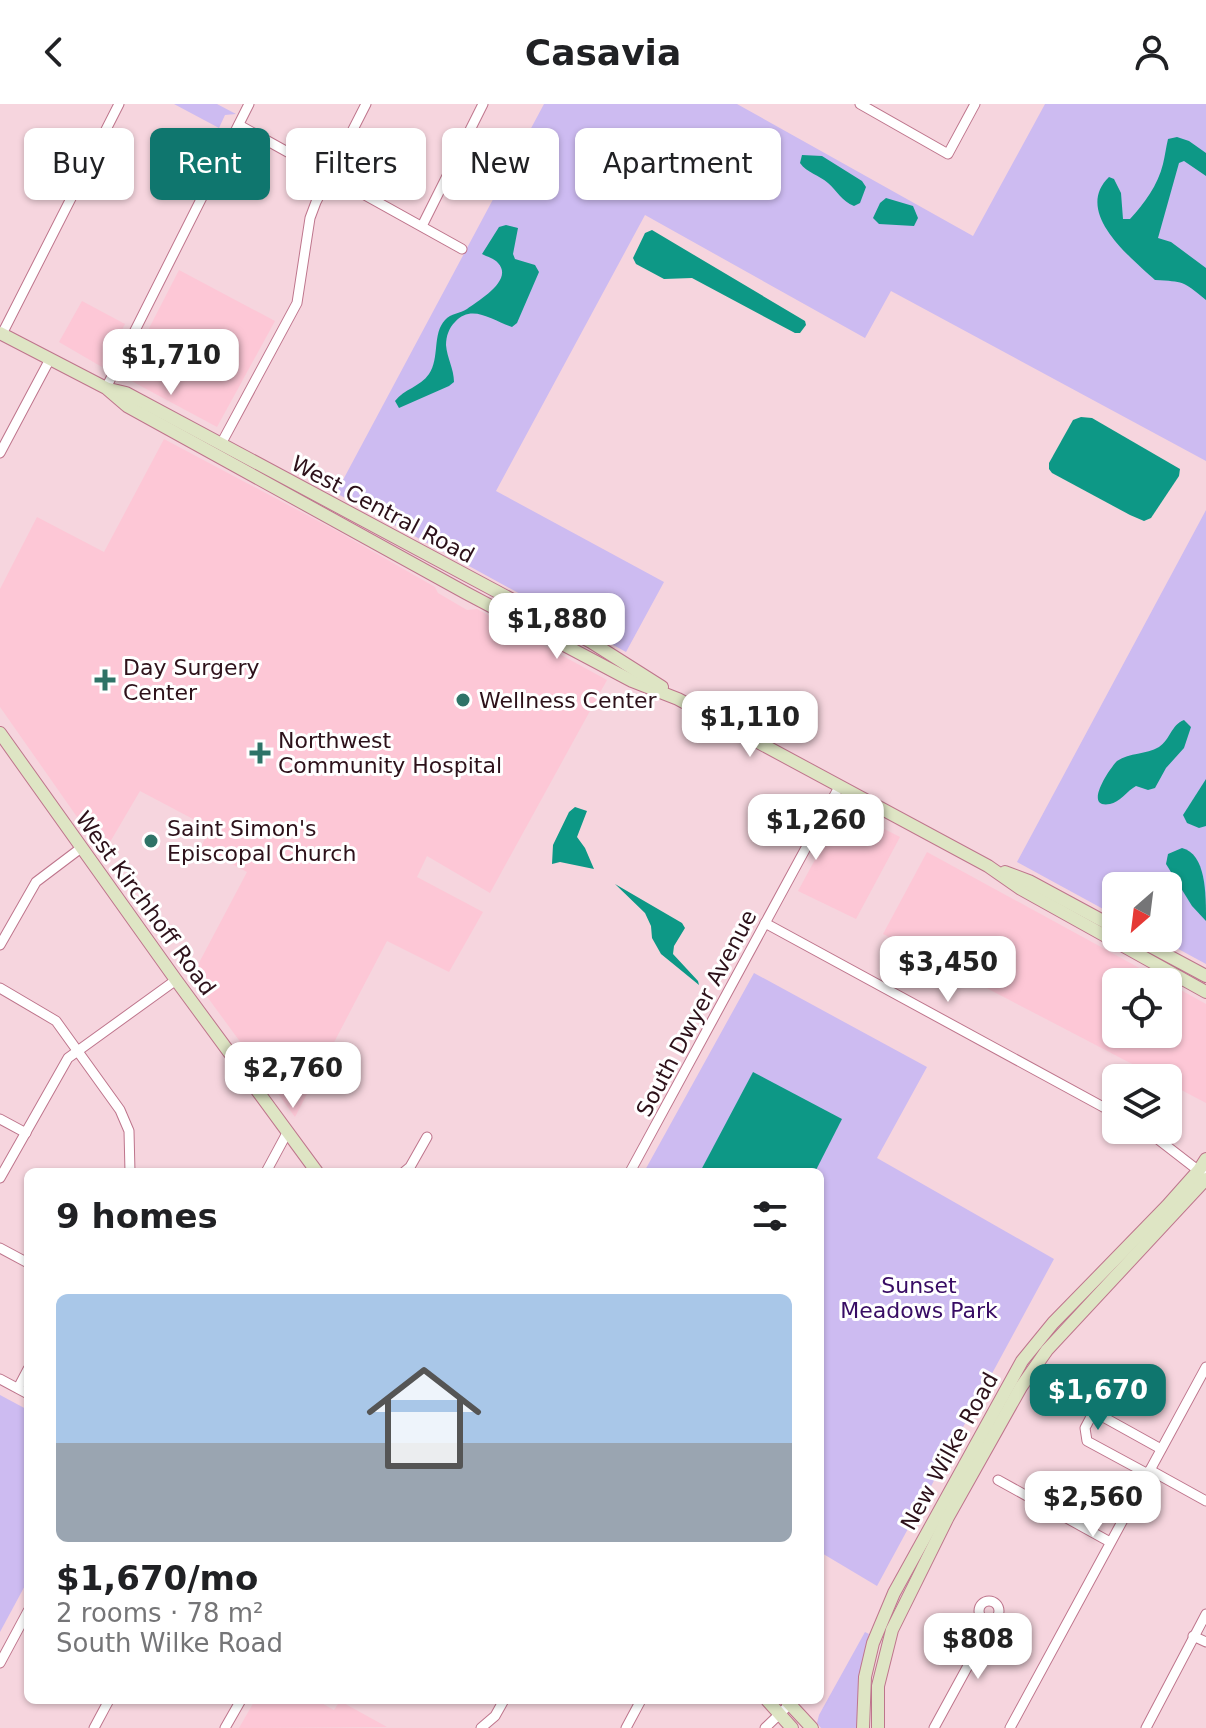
<!DOCTYPE html>
<html lang="en">
<head>
<meta charset="utf-8">
<style>
	:root { --surface:#fff; --page:#f2f2f2; --text:#202124; --muted:#757577; --line:#e0e0e0; --accent:#0f766e }
	body { margin:0; font-family:"DejaVu Sans",sans-serif; background:var(--page); color:var(--text); height:100vh; display:flex; flex-direction:column; font-size:30px; white-space:nowrap }
	* { box-sizing:border-box; margin:0 }
	p { font-size:26px; color:var(--muted) }
	.icon { flex:none; width:44px; height:44px; fill:none; stroke:currentColor; stroke-width:2; stroke-linecap:round; stroke-linejoin:round }
	.map { position:relative; flex:1; overflow:hidden }
	.side { position:absolute; left:24px; top:1064px; width:800px; height:536px; display:flex; flex-direction:column; background:var(--surface); border-radius:12px; box-shadow:0 2px 6px #0004 }
	.side>* { flex:none }
	.hud { position:absolute; left:24px; top:24px; width:800px; height:72px; display:flex; gap:16px }
	.needle { width:52px; rotate:208deg }
	.fabs { position:absolute; left:1102px; top:768px; display:grid; gap:16px }
	.fabs a { display:grid; place-items:center; width:80px; height:80px; border-radius:12px; background:var(--surface); box-shadow:0 2px 6px #0004; font-size:40px }
	.price { position:absolute; translate:-50% -68px; padding:0 18px; border-radius:16px; background:#fff; color:#222; font-size:26px; line-height:52px; filter:drop-shadow(0 2px 4px #0008) }
	.price::after { content:''; position:absolute; left:50%; top:48px; width:24px; height:18px; margin-left:-12px; background:inherit; clip-path:polygon(0 0,100% 0,50% 100%) }
	.price.current { background:var(--accent); color:#fff }
	ul { padding:0; list-style:none }
	li { display:grid; align-content:center; gap:16px; height:424px; padding:0 32px }
	li+li { border-top:2px solid var(--line) }
	li span { display:grid; place-items:center; height:248px; border-radius:12px; color:#555 }
	li>.icon { margin-inline-start:auto }
	span .icon { width:144px; height:144px; fill:#fffc; stroke-width:1 }
	li b { font-size:34px }
	h2 { display:flex; justify-content:space-between; align-items:center; height:96px; padding:0 32px; font-size:34px }
	.pill { padding:0 28px; border-radius:12px; background:var(--surface); box-shadow:0 2px 6px #0004; font-size:28px; line-height:72px }
	.pill.current { background:var(--accent); color:#fff }
	header { display:flex; justify-content:space-between; align-items:center; height:104px; padding:0 32px; background:var(--surface); font-size:36px; font-weight:700 }
	.map>svg:first-child { display:block }
	.built { fill:#fdc7d6 }
	.green { fill:#cdbbf1 }
	.water { fill:#0d9886 }
	.lines { fill:none; stroke-linecap:round; stroke-linejoin:round }
	.street-casing { stroke:#be758c; stroke-width:11 }
	.secondary-casing { stroke:#be758c; stroke-width:14 }
	.street { stroke:#fff; stroke-width:9 }
	.secondary { stroke:#dee5c4; stroke-width:12 }
	.poi-dot { fill:#2f7367; stroke:#fff; stroke-width:3 }
	.labels { text-anchor:middle; stroke-width:6; stroke-linejoin:round; paint-order:stroke }
	.street-label { font-size:22px; fill:#2d111a; stroke:#fff }
	.poi-label { font-size:22px; fill:#2d111a; stroke:#fff; text-anchor:start }
	.park-label { font-size:22px; fill:#380c64; stroke:#fff }
</style>
</head>
<body>
<header><svg class="icon" aria-label="back" viewBox="0 0 24 24"><path d="M15 5l-7 7 7 7"/></svg>Casavia<svg class="icon" aria-label="person" viewBox="0 0 24 24"><circle cx="12" cy="8" r="4"/><path d="M4 21q1-7 8-7t8 7"/></svg></header>
<div class="map">
<svg width="1206" height="1624" viewBox="0 0 1206 1624">
	<rect width="100%" height="100%" fill="#f6d5de"/>
	<!-- built -->
	<g class="built">
		<path d="M179 166 275 217 217 323 124 273Z"/>
		<path d="M82 197 125 220 102 263 59 238Z"/>
		<path d="M164 335 337 427 435 483 438 489 467 506 477 505 607 576 490 789 427 752 417 773 483 808 449 868 387 837 295 1013 192 872 247 768 201 743 210 724 140 687 103 750 0 603V485L37 413 104 448Z"/>
		<path d="M843 704 900 733 856 815 798 787Z"/>
		<path d="M927 748 1165 878H1116V930H1168V879L1206 900V999L1168 979V974H1159L883 830Z"/>
		<path d="M255 1596H316L334 1606 340 1597 387 1623 239 1624Z"/>
	</g>
	<!-- green -->
	<g class="green">
		<path d="M174 0H217L236 10 225 11 219 24Z"/>
		<path d="M544 0H737L973 132 1045 0H1206V357L891 187 865 234 645 111 496 387 664 478 626 548 336 389Z"/>
		<path d="M1206 406V860L1158 834H1168V782H1116V812L1017 758Z"/>
		<path d="M754 869 927 963 877 1054 1054 1155 877 1482 820 1448V1068H644Z"/>
		<path d="M0 1291 28 1306V1476L0 1528Z"/>
		<path d="M865 1528 869 1530C860 1562 856 1591 858 1624H821L817 1619 819 1611Z"/>
	</g>
	<!-- water -->
	<g class="water">
		<path d="M1177 33 1189 37 1206 49V72L1184 57 1179 59 1158 134 1171 138 1206 164V196C1182 176 1184 178 1155 176 1130 153 1073 108 1109 73L1114 75 1121 89 1123 115H1130C1144 100 1158 81 1163 60 1165 52 1166 43 1168 35Z"/>
		<path d="M802 51 822 52 862 77 866 83 860 99 854 102C842 97 837 87 828 79 819 71 807 69 800 59Z"/>
		<path d="M886 94 913 102 918 114 914 122 879 120 873 114 880 99Z"/>
		<path d="M506 121 518 124 513 150 515 155 535 161 539 168 517 219 512 223C493 217 472 199 455 218 449 224 446 232 446 241 447 254 454 265 454 278L449 282 399 304 395 297C404 285 420 283 429 270 440 254 432 230 445 216 451 209 460 210 467 205 479 196 514 176 498 159 494 154 487 153 482 150L499 123Z"/>
		<path d="M652 126 805 217 806 221 800 229H795L692 174 664 175 636 160 633 154 645 129Z"/>
		<path d="M1081 313 1092 314 1180 365 1179 372 1151 414 1144 417 1130 411 1052 369 1049 365V359L1073 316Z"/>
		<path d="M1184 616 1191 623 1184 644 1166 664 1155 684 1148 686 1136 682C1128 686 1119 699 1110 700 1082 705 1110 664 1117 657 1130 648 1146 651 1159 643 1170 636 1171 621 1184 616Z"/>
		<path d="M1206 675V722L1199 724 1187 719 1183 711Z"/>
		<path d="M575 703 587 707 577 733 585 744 594 765 560 758 552 760 553 741 569 708Z"/>
		<path d="M1182 744C1206 750 1206 789 1206 817L1192 802 1166 760 1168 750Z"/>
		<path d="M615 780 682 819 685 824 674 842 673 850 698 877 699 881 661 850 652 834 651 822 645 809Z"/>
		<path d="M753 968 842 1015 815 1068H700Z"/>
	</g>
	<g class="lines">
		<defs>
			<g id="street">
				<path d="M860 0 948 50 975 0"/>
				<path d="M239 21 462 145"/>
				<path d="M422 122 483 0"/>
				<path d="M2 230 119 0"/>
				<path d="M106 284 249 0"/>
				<path d="M221 340 297 199 310 114 316 98 366 0"/>
				<path d="M0 349 50 255"/>
				<path d="M765 819 1116 1010"/>
				<path d="M0 841 36 778 81 744"/>
				<path d="M0 884 56 917 120 1006 129 1027 130 1068"/>
				<path d="M0 1015 26 1029"/>
				<path d="M1146 1026 1204 1071"/>
				<path d="M266 1068 287 1029"/>
				<path d="M404 1068 410 1063 427 1033"/>
				<path d="M630 1068 839 683"/>
				<path d="M0 1074 68 954 176 876"/>
				<path d="M0 1144 28 1159"/>
				<path d="M0 1275 28 1290"/>
				<path d="M18 1284 28 1265"/>
				<path d="M1051 1284 1161 1345"/>
				<path d="M1094 1307 1085 1324 1087 1337 1148 1370"/>
				<path d="M1150 1366 1206 1397"/>
				<path d="M998 1376 1110 1438"/>
				<circle cx="989" cy="1507" r="10"/>
				<path d="M1193 1532 1206 1538"/>
				<path d="M0 1559 28 1507"/>
				<path d="M94 1624 109 1596"/>
				<path d="M225 1624 241 1596"/>
				<path d="M481 1624 495 1612 504 1596"/>
				<path d="M626 1624 641 1596"/>
				<path d="M765 1624 790 1600"/>
				<path d="M934 1624 987 1527 989 1517"/>
				<path d="M1010 1624 1206 1263"/>
				<path d="M1146 1624 1206 1510"/>
			</g>
			<g id="secondary">
				<path d="M0 229 106 284 127 302 466 489 632 577 678 595 988 762 1021 785 1206 888"/>
				<path d="M109 285 126 289 591 538 662 583"/>
				<path d="M0 629 176 876 317 1068"/>
				<path d="M1005 768 1029 777 1116 824"/>
				<path d="M1135 834 1206 872"/>
				<path d="M767 1596 792 1624"/>
				<path d="M786 1596 812 1624"/>
				<path d="M863 1624 865 1573 873 1539 894 1489 1022 1257 1053 1219 1167 1102 1199 1066 1206 1055"/>
				<path d="M878 1624V1582L892 1526 948 1413 1021 1283 1047 1246 1206 1075"/>
			</g>
		</defs>
		<!-- street casing -->
		<use href="#street" class="street-casing"/>
		<!-- secondary casing -->
		<use href="#secondary" class="secondary-casing"/>
		<!-- street -->
		<use href="#street" class="street"/>
		<!-- secondary -->
		<use href="#secondary" class="secondary"/>
	</g>
	<!-- markers -->
	<g class="poi-dot">
		<path d="M101 564h8v8h8v8h-8v8h-8v-8h-8v-8h8z"/>
		<circle cx="463" cy="596" r="8"/>
		<path d="M256 637h8v8h8v8h-8v8h-8v-8h-8v-8h8z"/>
		<circle cx="151" cy="737" r="8"/>
	</g>
	<g class="labels">
		<!-- street labels -->
		<g class="street-label">
			<text transform="translate(383 405) rotate(28)" y="8">West Central Road</text>
			<text transform="translate(146 799) rotate(54)" y="8">West Kirchhoff Road</text>
			<text transform="translate(696 909) rotate(-62)" y="8">South Dwyer Avenue</text>
			<text transform="translate(949 1347) rotate(-61)" y="8">New Wilke Road</text>
		</g>
		<!-- poi labels -->
		<g class="poi-label">
			<text x="123" y="571">Day Surgery<tspan x="123" dy="25">Center</tspan></text>
			<text x="479" y="604">Wellness Center</text>
			<text x="278" y="644">Northwest<tspan x="278" dy="25">Community Hospital</tspan></text>
			<text x="167" y="732">Saint Simon's<tspan x="167" dy="25">Episcopal Church</tspan></text>
		</g>
		<!-- park labels -->
		<g class="park-label">
			<text x="919" y="1189">Sunset<tspan x="919" dy="25">Meadows Park</tspan></text>
		</g>
	</g>
</svg>
<div class="fabs">
<a><svg class="needle" viewBox="-14 -14 28 28"><path d="M0-13l5 13h-10z" fill="#e53935"/><path d="M0 13l5-13h-10z" fill="#757577"/></svg></a>
<a><svg class="icon" aria-label="locate" viewBox="0 0 24 24"><circle cx="12" cy="12" r="6"/><path d="M12 2v4M12 18v4M2 12h4M18 12h4"/></svg></a>
<a><svg class="icon" aria-label="layers" viewBox="0 0 24 24"><path d="M12 4l9 5-9 5-9-5zM3 14l9 5 9-5"/></svg></a>
</div>
<b class="price" style="left:171px;top:293px">$1,710</b>
<b class="price" style="left:557px;top:557px">$1,880</b>
<b class="price" style="left:750px;top:655px">$1,110</b>
<b class="price" style="left:816px;top:758px">$1,260</b>
<b class="price" style="left:948px;top:900px">$3,450</b>
<b class="price" style="left:293px;top:1006px">$2,760</b>
<b class="price current" style="left:1098px;top:1328px">$1,670</b>
<b class="price" style="left:1093px;top:1435px">$2,560</b>
<b class="price" style="left:978px;top:1577px">$808</b>
<div class="hud">
<a class="pill">Buy</a>
<a class="pill current">Rent</a>
<a class="pill">Filters</a>
<a class="pill">New</a>
<a class="pill">Apartment</a>
</div>
<section class="side">
<h2>9 homes<svg class="icon" aria-label="filters" viewBox="0 0 24 24"><path d="M4 7h16M4 17h16"/><circle cx="9" cy="7" r="2"/><circle cx="15" cy="17" r="2"/></svg></h2>
<ul>
<li><span style="background:linear-gradient(#a9c7e8 60%,#9aa5b1 0)"><svg class="icon" aria-label="home" viewBox="0 0 24 24"><path d="M3 11l9-7 9 7M6 9v11h12V9"/></svg></span><div><b>$1,670/mo</b><p>2 rooms · 78 m²</p><p>South Wilke Road</p></div></li>
</ul>
</section>
</div>
</body>
</html>
